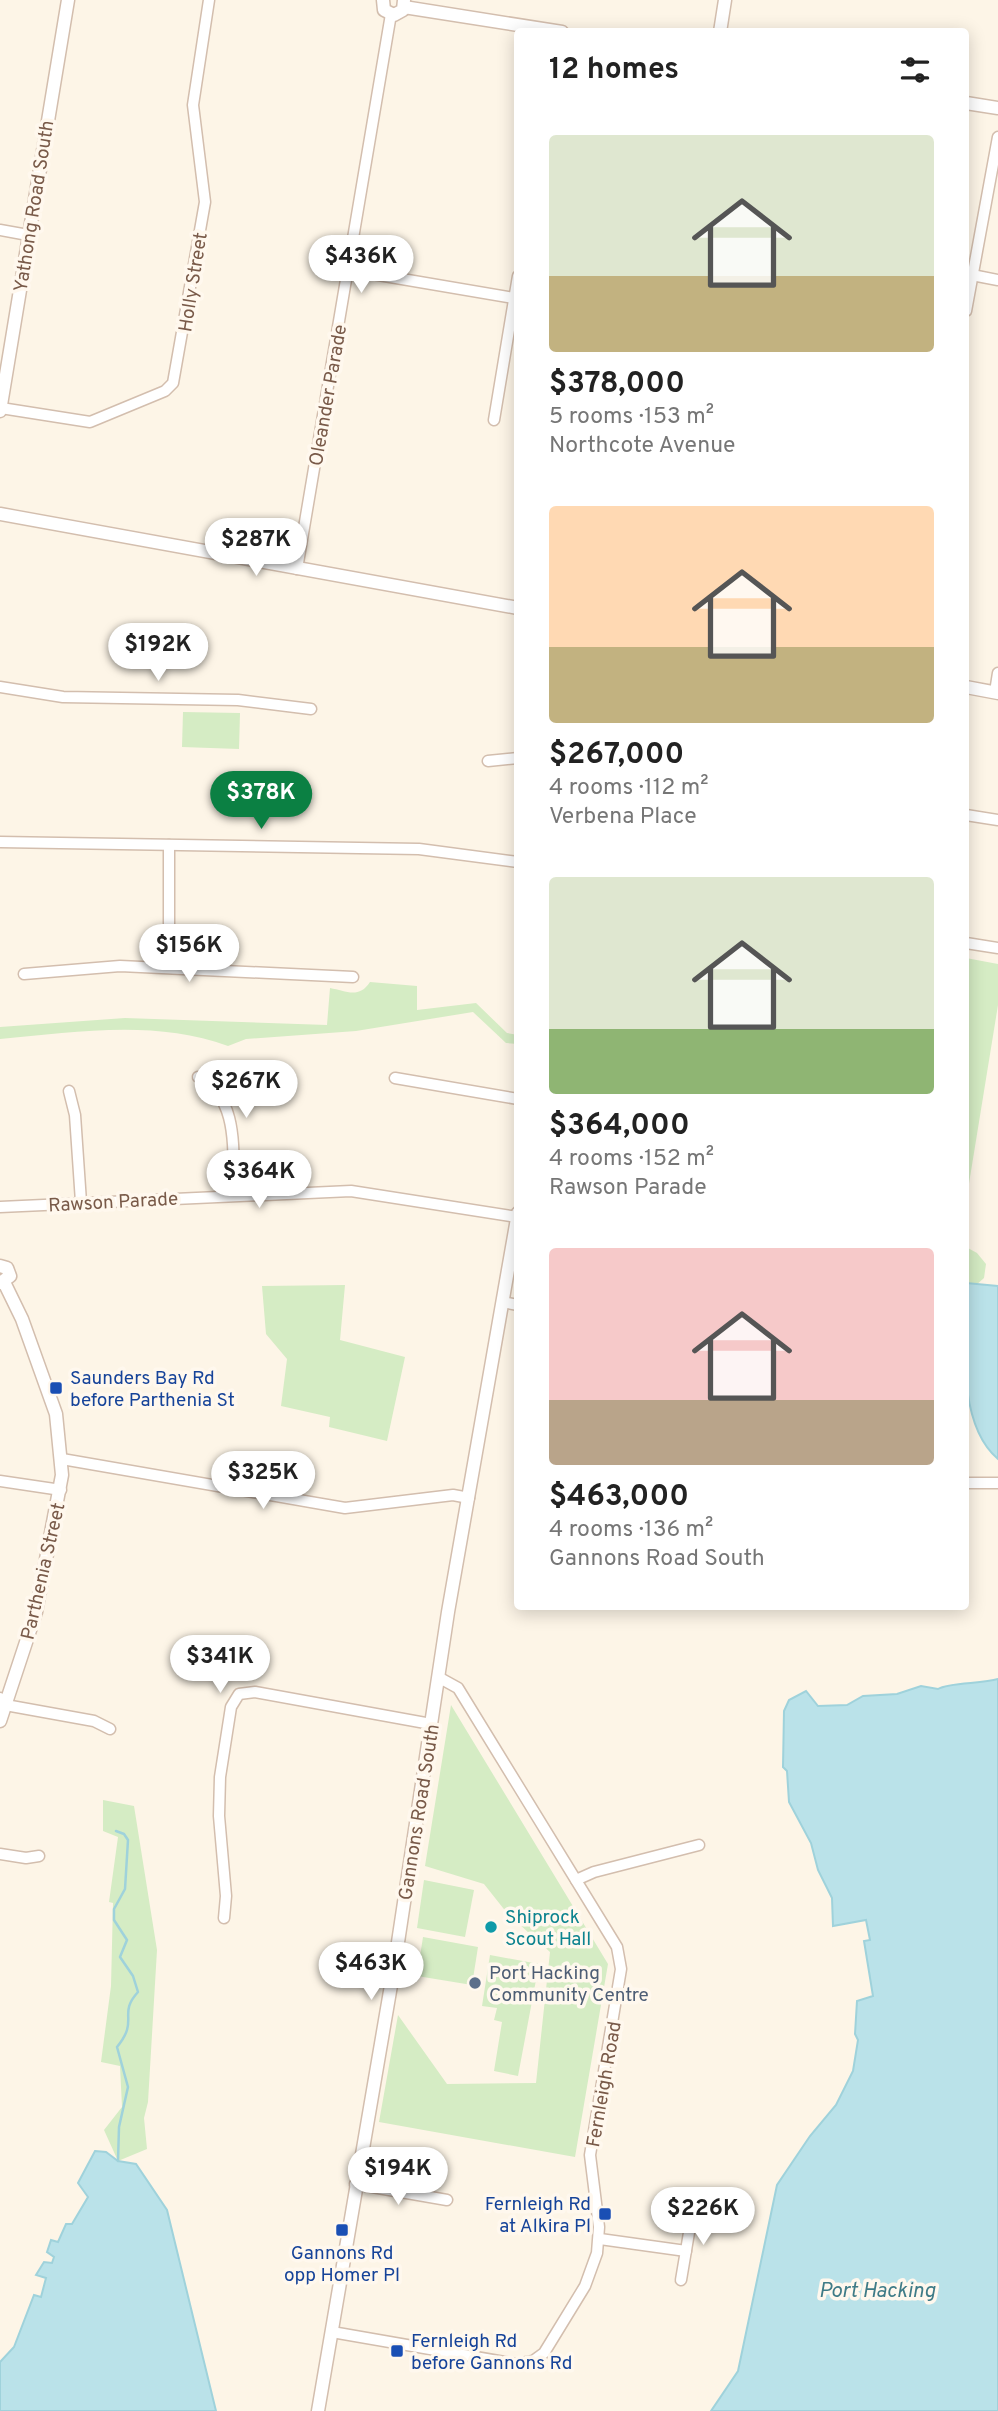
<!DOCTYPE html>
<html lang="en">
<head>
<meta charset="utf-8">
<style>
	:root { --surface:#fff; --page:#f6f6f6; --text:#222; --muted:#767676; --accent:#0b8043 }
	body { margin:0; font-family:Overpass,sans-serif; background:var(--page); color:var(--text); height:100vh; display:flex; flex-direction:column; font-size:26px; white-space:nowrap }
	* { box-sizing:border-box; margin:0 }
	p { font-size:23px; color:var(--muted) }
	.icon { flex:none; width:38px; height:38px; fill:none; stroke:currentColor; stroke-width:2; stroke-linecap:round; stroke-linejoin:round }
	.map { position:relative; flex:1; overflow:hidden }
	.sheet { position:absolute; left:514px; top:28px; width:455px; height:1582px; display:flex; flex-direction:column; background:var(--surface); border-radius:7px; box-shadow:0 4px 18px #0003 }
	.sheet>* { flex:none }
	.price { position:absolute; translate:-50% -60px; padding:0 16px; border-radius:24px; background:#fff; color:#222; font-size:23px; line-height:46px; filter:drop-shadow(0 2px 4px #0008) }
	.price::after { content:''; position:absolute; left:50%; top:42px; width:21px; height:16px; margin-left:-10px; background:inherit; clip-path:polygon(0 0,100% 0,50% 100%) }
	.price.selected { background:var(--accent); color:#fff }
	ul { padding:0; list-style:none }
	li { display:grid; align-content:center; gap:14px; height:371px; padding:0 35px }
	li span { display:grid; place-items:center; height:217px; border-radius:7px; color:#555 }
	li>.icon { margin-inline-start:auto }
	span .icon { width:126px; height:126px; fill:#fffc; stroke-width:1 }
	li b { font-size:30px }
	h2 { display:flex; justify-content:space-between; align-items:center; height:84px; padding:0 35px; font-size:30px }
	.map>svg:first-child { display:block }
	.green { fill:#d5ecc4 }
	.water { fill:#bae2e9; stroke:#9fd2db; stroke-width:2 }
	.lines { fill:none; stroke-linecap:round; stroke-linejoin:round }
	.stream { stroke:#9fd2db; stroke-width:2.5 }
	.minor-casing { stroke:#d3beae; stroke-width:13 }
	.tertiary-casing { stroke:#d3beae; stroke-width:15 }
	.minor { stroke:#fff; stroke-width:10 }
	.tertiary { stroke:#fff; stroke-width:12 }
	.transit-dot { fill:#1a4fb4; stroke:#fff8ee; stroke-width:2.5 }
	.culture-dot { fill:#0f9aa8; stroke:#fff8ee; stroke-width:2.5 }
	.service-dot { fill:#5c6f8a; stroke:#fff8ee; stroke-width:2.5 }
	.labels { text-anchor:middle; stroke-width:7; stroke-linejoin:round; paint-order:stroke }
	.street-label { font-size:19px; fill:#795a49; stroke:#fff8ee }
	.transit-label { font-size:19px; fill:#164399; stroke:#fff8ee; text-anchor:start }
	.culture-label { font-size:19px; fill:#0d838f; stroke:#fff8ee; text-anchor:start }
	.service-label { font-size:19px; fill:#4e5e75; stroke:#fff8ee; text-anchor:start }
	.water-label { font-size:21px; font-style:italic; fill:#3f7b87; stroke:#fff8ee }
</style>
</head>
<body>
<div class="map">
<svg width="998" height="2411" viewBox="0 0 998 2411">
	<rect width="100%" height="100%" fill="#fdf5e7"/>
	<!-- green -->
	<g class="green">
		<path d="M183 712 240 713 239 749 182 747Z"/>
		<path d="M966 958 998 964V1005L966 1202Z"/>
		<path d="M370 982 417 986V1010L476 1003 507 1033 518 1035V1044L506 1043 473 1012 356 1031 246 1039 228 1046C155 1019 75 1032 0 1039V1027L125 1018 327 1025 330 988C346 991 359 999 370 982Z"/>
		<path d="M966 1247 977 1253 986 1264 984 1278 975 1286 966 1283Z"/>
		<path d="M345 1285 340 1340 405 1357 387 1441 329 1427 330 1417 281 1406 287 1359 266 1334 262 1286Z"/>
		<path d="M451 1705 608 1964 575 2157 379 2122 398 2015 447 2084 536 2083 550 1952 507 1913 484 1884 425 1866Z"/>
		<path d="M103 1800 134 1806 157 1950 148 2102 144 2118 147 2149 118 2161 104 2130 122 2107 120 2066 101 2062 111 1986 113 1903 109 1902 118 1837 103 1831Z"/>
		<path d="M424 1880 474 1890 465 1937 417 1928Z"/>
		<path d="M423 1937 478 1947 472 1985 417 1976Z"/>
		<path d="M490 1955 539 1964 518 2076 494 2071 502 2022 494 2020 497 2008 482 2006Z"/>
	</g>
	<!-- water -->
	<g class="water">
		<path d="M966 1283 998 1286V1459C955 1423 966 1334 966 1283Z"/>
		<path d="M998 1679V2411H711L738 2371 777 2185 810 2136 836 2105 853 2071 858 2040 855 2034 857 2001 873 1996 864 1941 870 1940 866 1920 833 1926 832 1898 818 1870 811 1843 789 1802 787 1771 783 1767 784 1711 789 1700 806 1691 818 1706 847 1705 863 1696 897 1694 921 1686 938 1689C949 1682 982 1684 998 1679Z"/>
		<path d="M95 2151 106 2152 118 2161 136 2164 167 2210 216 2411H0V2362L14 2347 34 2295 41 2297 46 2278 36 2275 44 2262 52 2263 54 2257 47 2252 51 2240 58 2242 66 2224H72L88 2197 78 2183Z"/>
	</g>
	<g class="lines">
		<!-- stream -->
		<path class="stream" d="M116 1831 124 1834 128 1840 125 1889 114 1909V1920L127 1940 120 1957 133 1976 138 1992C117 2015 140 2019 117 2047L128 2087 119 2127 118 2161"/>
		<defs>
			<g id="minor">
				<path d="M0 230 28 235"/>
				<path d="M349 270 514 298"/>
				<path d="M972 275 998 280"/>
				<path d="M966 311 998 137"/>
				<path d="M1 408 90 422 165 391 173 383 205 202 193 105 209 0"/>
				<path d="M494 420 518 276"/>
				<path d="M297 569 391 14"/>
				<path d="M0 687 63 697 238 700 311 709"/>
				<path d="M995 692 998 673"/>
				<path d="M488 761 518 758"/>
				<path d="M966 815 998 820"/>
				<path d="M0 842 419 849 518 862"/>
				<path d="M966 943 998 948"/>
				<path d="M169 967V845"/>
				<path d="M24 974 120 966 353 977"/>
				<path d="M198 1077C241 1099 232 1154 234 1195"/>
				<path d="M395 1078 518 1099"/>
				<path d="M69 1091 75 1115 81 1202"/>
				<path d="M0 1207 351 1191 517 1217"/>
				<path d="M502 1302 518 1305"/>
				<path d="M62 1459 345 1508 453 1495 469 1498"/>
				<path d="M0 1481 61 1490"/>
				<path d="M966 1483H998"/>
				<path d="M0 1698 11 1706 94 1721 110 1729"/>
				<path d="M0 1854 26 1858 39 1856"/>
				<path d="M576 1880 594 1872 699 1845"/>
				<path d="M224 1918 226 1896 219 1816 220 1777 231 1707 239 1694 255 1692 431 1724"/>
				<path d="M355 2184 447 2200"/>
				<path d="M600 2239 686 2251"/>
				<path d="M681 2280 693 2209"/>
				<path d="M332 2332 516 2364 533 2361 544 2353 585 2286 597 2253 599 2227 590 2155 621 1969 617 1947 458 1688 438 1677"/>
			</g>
			<g id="tertiary">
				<path d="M383 0 384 10 394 15 403 10 404 0"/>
				<path d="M404 7 562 32"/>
				<path d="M720 32 725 0"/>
				<path d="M966 103 998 108"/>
				<path d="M0 411 68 0"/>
				<path d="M0 514 518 608"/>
				<path d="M966 687 998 693"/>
				<path d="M0 1266 7 1268 10 1276 0 1283"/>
				<path d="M0 1721 36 1612 62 1475 56 1414 22 1319 4 1282"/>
				<path d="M318 2411 395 1962 448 1612 518 1213"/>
			</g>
		</defs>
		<!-- minor casing -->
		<use href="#minor" class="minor-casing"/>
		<!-- tertiary casing -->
		<use href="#tertiary" class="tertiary-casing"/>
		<!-- minor -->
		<use href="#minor" class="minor"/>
		<!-- tertiary -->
		<use href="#tertiary" class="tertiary"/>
	</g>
	<!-- markers -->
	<g class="transit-dot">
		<rect x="49" y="1381" width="14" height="14" rx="3.5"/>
		<rect x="598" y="2207" width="14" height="14" rx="3.5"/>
		<rect x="335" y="2223" width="14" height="14" rx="3.5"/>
		<rect x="390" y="2344" width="14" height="14" rx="3.5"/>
	</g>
	<circle class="culture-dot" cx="491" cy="1927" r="7"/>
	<circle class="service-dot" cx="475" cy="1983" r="7"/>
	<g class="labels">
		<!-- street labels -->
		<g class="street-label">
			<text transform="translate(33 206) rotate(-81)" y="7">Yathong Road South</text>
			<text transform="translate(192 282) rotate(-81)" y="7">Holly Street</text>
			<text transform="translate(327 395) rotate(-80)" y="7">Oleander Parade</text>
			<text transform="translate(113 1201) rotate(-3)" y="7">Rawson Parade</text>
			<text transform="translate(42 1571) rotate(-77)" y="7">Parthenia Street</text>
			<text transform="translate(418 1812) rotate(-81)" y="7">Gannons Road South</text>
			<text transform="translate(603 2084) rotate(-80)" y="7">Fernleigh Road</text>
		</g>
		<!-- transit labels -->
		<g class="transit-label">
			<text x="70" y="1384">Saunders Bay Rd<tspan x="70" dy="22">before Parthenia St</tspan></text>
			<text x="591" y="2210" text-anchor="end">Fernleigh Rd<tspan x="591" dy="22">at Alkira Pl</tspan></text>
			<text x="342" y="2259" text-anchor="middle">Gannons Rd<tspan x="342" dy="22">opp Homer Pl</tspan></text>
			<text x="411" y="2347">Fernleigh Rd<tspan x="411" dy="22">before Gannons Rd</tspan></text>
		</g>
		<!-- culture labels -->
		<g class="culture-label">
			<text x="505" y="1923">Shiprock<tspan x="505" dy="22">Scout Hall</tspan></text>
		</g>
		<!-- service labels -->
		<g class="service-label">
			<text x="489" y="1979">Port Hacking<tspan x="489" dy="22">Community Centre</tspan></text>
		</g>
		<!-- water labels -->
		<g class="water-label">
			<text x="877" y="2297">Port Hacking</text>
		</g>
	</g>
</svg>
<b class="price" style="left:361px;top:295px">$436K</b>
<b class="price" style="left:256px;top:578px">$287K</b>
<b class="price" style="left:158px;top:683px">$192K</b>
<b class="price selected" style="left:261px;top:831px">$378K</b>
<b class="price" style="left:189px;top:984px">$156K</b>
<b class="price" style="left:246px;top:1120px">$267K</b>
<b class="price" style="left:259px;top:1210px">$364K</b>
<b class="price" style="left:263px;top:1511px">$325K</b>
<b class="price" style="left:220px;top:1695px">$341K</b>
<b class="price" style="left:371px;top:2002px">$463K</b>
<b class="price" style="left:398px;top:2207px">$194K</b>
<b class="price" style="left:703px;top:2247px">$226K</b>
<section class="sheet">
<h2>12 homes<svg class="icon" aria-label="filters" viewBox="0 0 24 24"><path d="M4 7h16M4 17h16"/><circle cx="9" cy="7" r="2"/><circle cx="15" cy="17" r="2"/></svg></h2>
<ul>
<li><span style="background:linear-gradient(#dfe7d0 65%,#c2b280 0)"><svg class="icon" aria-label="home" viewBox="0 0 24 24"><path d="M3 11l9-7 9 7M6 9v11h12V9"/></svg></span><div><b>$378,000</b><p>5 rooms · 153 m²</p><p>Northcote Avenue</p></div></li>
<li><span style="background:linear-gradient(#ffd9b3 65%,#c2b280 0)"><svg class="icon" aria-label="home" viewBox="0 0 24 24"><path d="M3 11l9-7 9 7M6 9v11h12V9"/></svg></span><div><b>$267,000</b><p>4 rooms · 112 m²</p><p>Verbena Place</p></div></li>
<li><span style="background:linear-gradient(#dfe7d0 70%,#8fb573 0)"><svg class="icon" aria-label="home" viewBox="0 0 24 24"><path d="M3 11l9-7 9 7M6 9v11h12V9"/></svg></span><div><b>$364,000</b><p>4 rooms · 152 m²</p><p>Rawson Parade</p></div></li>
<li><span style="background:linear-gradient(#f6c9c9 70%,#b9a48a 0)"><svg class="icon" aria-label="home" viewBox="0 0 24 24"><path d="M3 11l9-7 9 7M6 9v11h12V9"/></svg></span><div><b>$463,000</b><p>4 rooms · 136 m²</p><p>Gannons Road South</p></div></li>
</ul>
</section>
</div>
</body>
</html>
